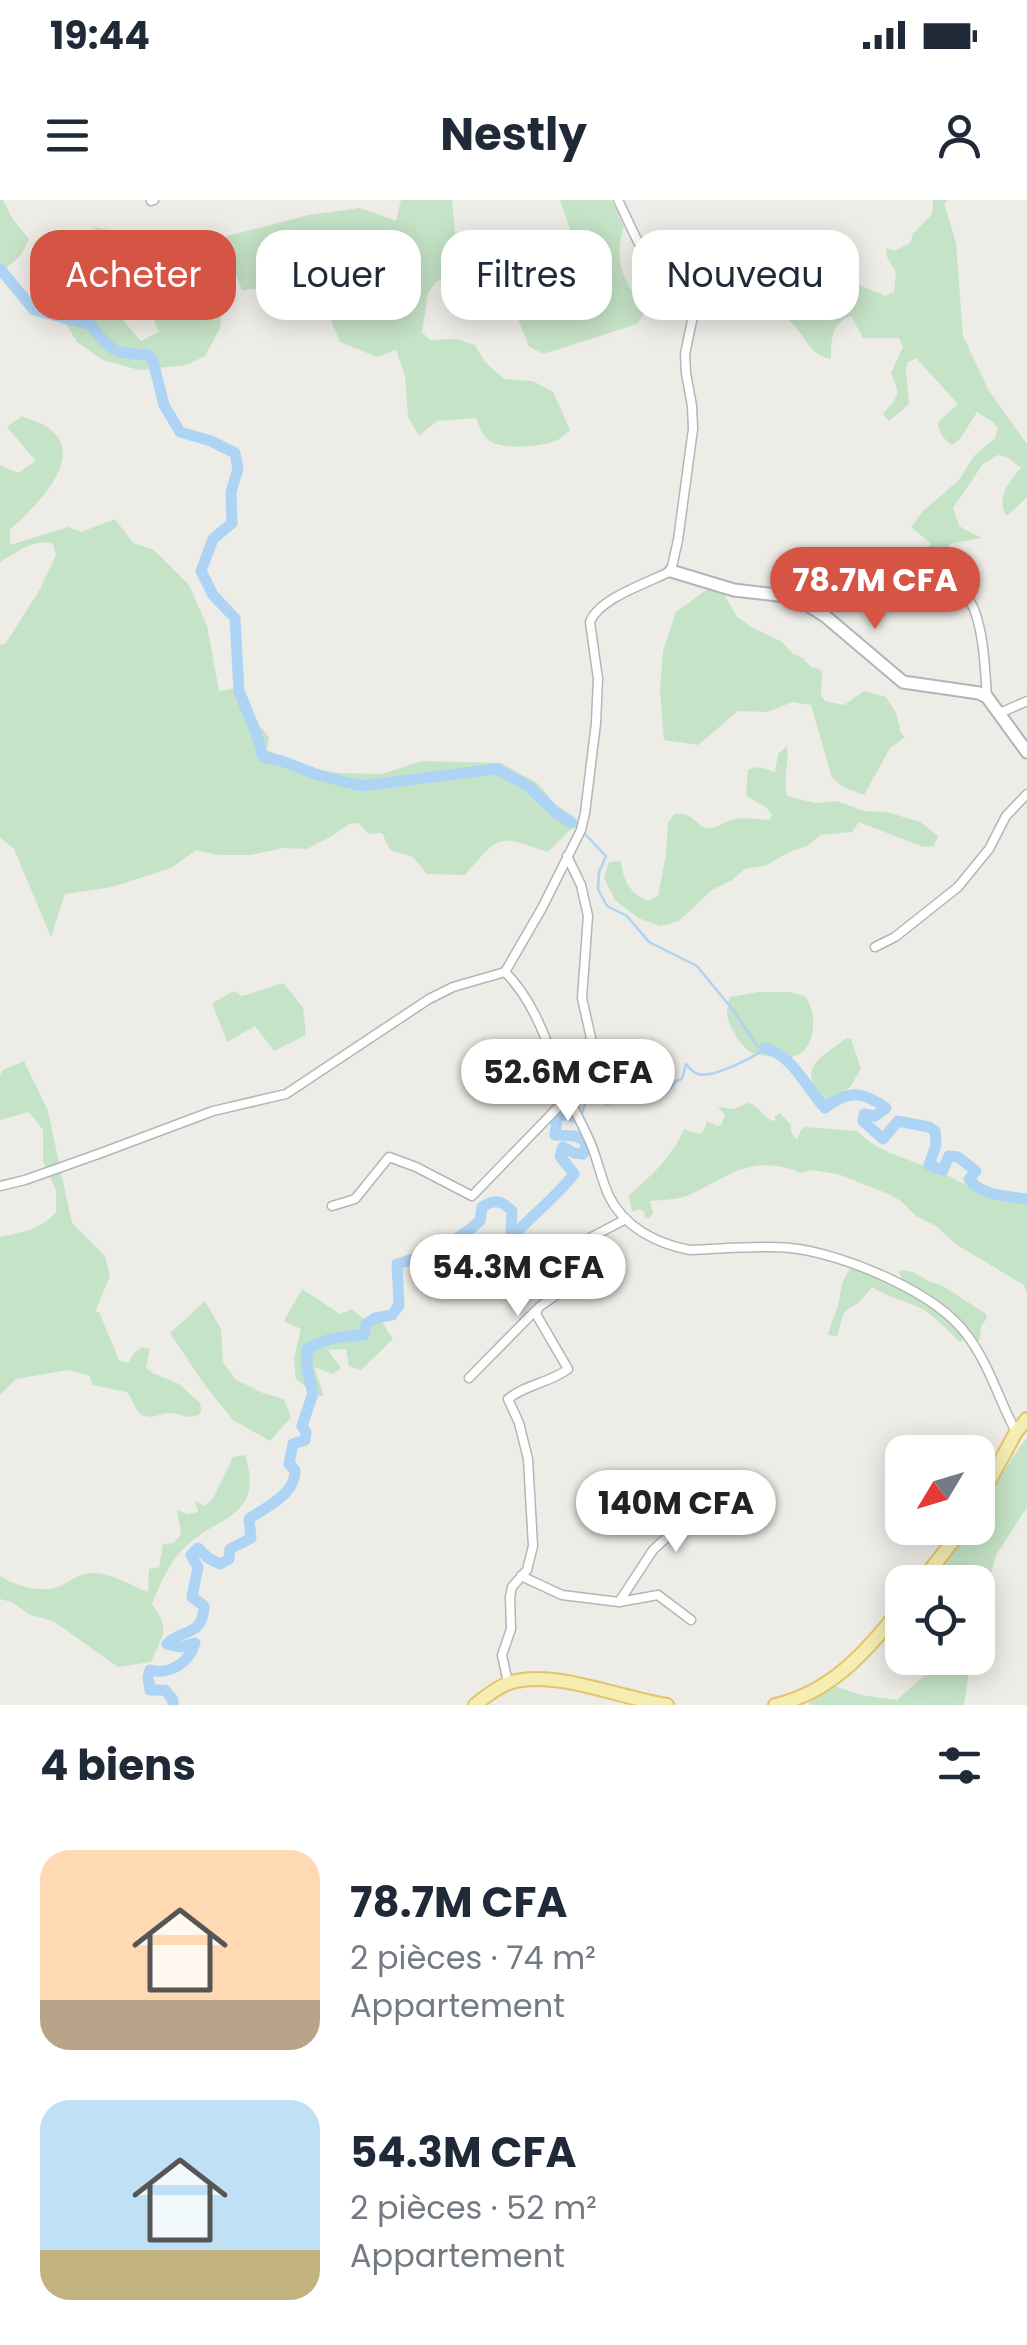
<!DOCTYPE html>
<html lang="fr">
<head>
<meta charset="utf-8">
<style>
	:root { --surface:#fff; --page:#f6f6f7; --text:#1f2937; --muted:#747a83; --accent:#d65444 }
	body { margin:0; font-family:Poppins,sans-serif; background:var(--page); color:var(--text); height:100vh; display:flex; flex-direction:column; font-size:38px; white-space:nowrap }
	* { box-sizing:border-box; margin:0 }
	p { font-size:32px; color:var(--muted) }
	.icon { flex:none; width:55px; height:55px; fill:none; stroke:currentColor; stroke-width:2; stroke-linecap:round; stroke-linejoin:round }
	.map { position:relative; height:1505px; overflow:hidden }
	.details { display:flex; flex-direction:column; background:var(--surface); flex:1 }
	.details>* { flex:none }
	.hud { position:absolute; left:30px; top:30px; width:968px; height:90px; display:flex; gap:20px }
	.needle { width:65px; rotate:232deg }
	.tools { position:absolute; left:885px; top:1235px; display:grid; gap:20px }
	.tools a { display:grid; place-items:center; width:110px; height:110px; border-radius:20px; background:var(--surface); box-shadow:0 5px 25px #0003; font-size:50px }
	.price { position:absolute; translate:-50% -85px; padding:0 22px; border-radius:35px; background:#fff; color:#222; font-size:32px; line-height:65px; filter:drop-shadow(0 2px 5px #0008) }
	.price::after { content:''; position:absolute; left:50%; top:60px; width:30px; height:22px; margin-left:-15px; background:inherit; clip-path:polygon(0 0,100% 0,50% 100%) }
	.price.on { background:var(--accent); color:#fff }
	ul { padding:0; list-style:none }
	li { display:flex; align-items:center; gap:30px; height:250px; padding:0 40px }
	li span { display:grid; place-items:center; flex:none; width:280px; height:200px; border-radius:30px; color:#555 }
	li>.icon { margin-inline-start:auto }
	span .icon { width:120px; height:120px; fill:#fffc; stroke-width:1 }
	li b { font-size:42px }
	h2 { display:flex; justify-content:space-between; align-items:center; height:120px; padding:0 40px; font-size:42px }
	.pill { padding:0 35px; border-radius:30px; background:var(--surface); box-shadow:0 5px 25px #0003; font-size:35px; line-height:90px }
	.pill.on { background:var(--accent); color:#fff }
	.status { display:flex; justify-content:space-between; align-items:center; height:70px; padding:0 50px; background:var(--surface); direction:ltr }
	.status svg { height:28px; fill:currentColor }
	header { display:flex; justify-content:space-between; align-items:center; height:130px; padding:0 40px; background:var(--surface); font-size:45px; font-weight:700 }
	.map>svg:first-child { display:block }
	.green { fill:#c5e3c6 }
	.lines { fill:none; stroke-linecap:round; stroke-linejoin:round }
	.stream { stroke:#aed4f5; stroke-width:2.5 }
	.river { stroke:#aed4f5; stroke-width:11 }
	.street-casing { stroke:#b3b5b9; stroke-width:11 }
	.secondary-casing { stroke:#b2b4b9; stroke-width:15 }
	.primary-casing { stroke:#e2c46b; stroke-width:16 }
	.street { stroke:#fff; stroke-width:8 }
	.secondary { stroke:#fff; stroke-width:11 }
	.primary { stroke:#f6edb3; stroke-width:12 }
</style>
</head>
<body>
<div class="status"><b>19:44</b><svg viewBox="0 0 49 12"><path d="M0 12V9h3v3zM5 12V6h3v6zM10 12V3h3v9zM15 12V0h3v12zM26 1h20v11H26zM47 4h2v5h-2z"/></svg></div>
<header><svg class="icon" aria-label="menu" viewBox="0 0 24 24"><path d="M4 6h16M4 12h16M4 18h16"/></svg>Nestly<svg class="icon" aria-label="person" viewBox="0 0 24 24"><circle cx="12" cy="8" r="4"/><path d="M4 21q1-7 8-7t8 7"/></svg></header>
<div class="map">
<svg width="1027" height="1505" viewBox="0 0 1027 1505">
	<rect width="100%" height="100%" fill="#eeece6"/>
	<!-- green -->
	<g class="green">
		<path d="M0 0H3L12 18 29 39 21 55 0 74Z"/>
		<path d="M401 0H452L459 72 449 80 437 81 428 93 422 132 430 140 456 139 475 145 485 162 504 179 533 181 553 192 570 230C567 233 561 238 558 240 542 247 500 251 487 239 482 234 479 225 476 218L437 221 419 236 408 217 405 176 396 150 377 157 340 142 331 121 357 95 316 69H285L265 88 242 90 229 57 212 67 222 108 220 128 205 156 187 165 139 170 103 160 77 142 51 99 46 68 63 49 95 65 108 103 141 141 159 132 134 73 94 27 165 41 200 43 309 15 360 8 396 21Z"/>
		<path d="M560 0H611L624 26C612 65 625 80 645 112L637 124 544 154 529 147 517 116C539 112 579 111 590 87Z"/>
		<path d="M933 0H949L944 3 956 43 963 136 989 191 1027 244V297L1007 316C995 300 1009 280 1021 268L1007 257 998 255 983 264 953 308 959 326 981 338 949 344 948 362 917 391 893 377 931 344 911 327 923 311 959 280 974 256 995 238 998 229 993 222 977 212 960 239 952 245C943 238 939 234 938 222L958 204 916 158 908 162 906 170 909 204 889 221 883 214C899 196 901 195 891 173L903 147 899 138H863L851 116C831 123 831 141 831 159 810 156 806 137 793 124 787 117 778 113 771 108L770 90 765 81 769 73C785 69 788 79 803 82 815 85 826 80 838 76L885 96 894 92 896 72 887 57 886 48 895 51 910 43 913 34 932 14Z"/>
		<path d="M22 216C30 220 44 223 51 230 87 260 31 310 10 330V345L68 327 81 332 115 319 133 343 154 350 189 385 207 426 219 491 232 489 247 496 259 525 269 537 267 550 307 567 337 573 382 574 422 561 501 563 537 583 555 604 575 617 571 629 548 652C497 635 501 633 465 675L427 674 413 657 390 650 382 633 369 634 358 623 349 624 330 637 307 649 283 648 250 655H219L196 650 171 668 112 687 65 694 51 737 14 649 0 637V445L6 443 40 389 56 355 53 344C32 338 17 353 0 362V265L18 273 36 261 7 227Z"/>
		<path d="M717 382 737 417 753 428 782 442 793 454 803 458 811 467 820 469 822 473 821 496 825 501 844 505 864 491 886 497 896 513 901 533 905 537 890 548 864 595 843 587 832 578 811 505 792 502 768 512 738 511 698 545 664 540 660 491 663 451 676 412Z"/>
		<path d="M787 546C789 563 783 579 787 596L815 603 837 601 864 611 887 612 920 622 938 636 934 646 923 647 859 622 852 632 820 635 807 646 791 651 767 665 745 669 732 680 712 690 680 720 670 724 660 726 638 718 615 700 604 678 609 662 621 661C623 680 630 694 648 701L658 696 666 654 668 623 674 614C696 611 696 630 711 628 720 627 727 620 735 619 746 617 759 620 770 620L772 615C767 604 753 603 746 594L748 570C758 564 765 569 775 572L778 554Z"/>
		<path d="M283 783 303 807 306 835 274 851 255 826 227 842 212 803 234 791 242 796Z"/>
		<path d="M758 792H789L805 796C813 809 815 818 812 834 807 858 789 860 769 856 763 855 758 855 753 853 741 848 728 826 727 813 727 808 729 802 730 797Z"/>
		<path d="M847 838 851 839 861 869 850 887 828 902 822 901C797 866 820 858 847 838Z"/>
		<path d="M24 861 48 911 72 1023 105 1056 110 1076 95 1112H99L119 1160 128 1163 135 1152 142 1147 150 1149 146 1168 153 1173 179 1184 200 1203C201 1209 203 1214 195 1216 189 1219 177 1213 171 1213 159 1212 151 1222 140 1213 134 1208 132 1198 127 1192L92 1185 90 1176 68 1170 16 1179 0 1195V1037C21 1033 42 1029 56 1012V990L43 961V930L29 912 0 920V875L3 870Z"/>
		<path d="M748 903C759 905 763 919 775 921V916L780 913 791 925V932L797 940 801 930 805 927 857 931 871 943 890 953 943 973 974 989 1007 1000 1027 1001V1093L1024 1085 957 1045 936 1026 916 1016 901 1001 886 993 838 974 811 970 799 973C792 968 786 968 777 966 740 961 721 981 689 995 677 1000 662 1000 650 1001L653 1013 650 1018H645L644 1012 639 1009 632 1012 629 996C651 975 672 958 684 929L699 934 704 931 707 921 717 926 721 925 725 915 718 907 734 909Z"/>
		<path d="M852 1067C887 1080 947 1103 964 1138L960 1142C948 1131 938 1119 924 1110 907 1100 888 1098 872 1087L859 1102 844 1112 837 1136 828 1135C830 1126 833 1119 837 1109 842 1093 839 1081 852 1067Z"/>
		<path d="M900 1070 913 1072 930 1082 941 1085 985 1113 987 1118 981 1126 980 1140 977 1141 953 1113 905 1083 899 1073Z"/>
		<path d="M302 1089 340 1114 352 1109 363 1119 376 1113 393 1139 361 1170 349 1166 346 1149 328 1150 341 1168 333 1174 314 1167 324 1196H317L296 1179 294 1159 301 1129 284 1121Z"/>
		<path d="M205 1101 221 1129 223 1162 235 1179 263 1193 284 1199 291 1217 270 1241 233 1220 204 1184 170 1133Z"/>
		<path d="M1027 1237V1307L996 1355 978 1419V1382H921L964 1328H978V1308Z"/>
		<path d="M245 1255C265 1320 217 1314 183 1349 169 1363 159 1386 152 1404 171 1431 163 1434 151 1462L118 1467 53 1421 30 1415 12 1402 0 1399V1376C14 1386 43 1394 60 1386 72 1380 81 1372 96 1373 112 1374 132 1386 148 1392L149 1369 159 1367 163 1344 174 1343 181 1334 177 1310 188 1314 198 1312 195 1301 204 1306 213 1299 233 1257Z"/>
		<path d="M944 1458H971L964 1505H810L806 1498 828 1484 861 1495 897 1500Z"/>
	</g>
	<g class="lines">
		<!-- stream -->
		<path class="stream" d="M581 916 588 896 600 897 606 904 622 901 624 896 616 882V871H624L666 894 676 881 682 879 686 864C689 868 692 872 698 874 711 879 753 858 765 848L757 846 733 810 697 766 649 742 627 716 607 706 598 689 599 672 606 656 584 633"/>
		<!-- river -->
		<g class="river">
			<path d="M0 69 34 110 91 125C108 149 116 156 147 154L153 161 164 205 180 232 211 241 235 253 238 269 231 292 232 323 213 339 201 371 213 395 235 418 239 491 257 536 263 557 282 561 318 575 361 586 497 569 528 586 556 613 572 623"/>
			<path d="M765 848C794 856 806 888 825 908 848 890 863 891 886 908L875 916 864 914 863 921 883 939 898 921 929 927 935 931 936 945 929 965 943 970 949 956 958 957 976 971 969 979C981 996 1008 996 1027 999"/>
			<path d="M173 1505V1500L165 1490H150L148 1477 150 1470C170 1475 189 1463 195 1443L181 1447 167 1444C183 1428 203 1437 204 1406L192 1397 198 1367 191 1355 198 1348 208 1358 220 1364 229 1359 230 1349 251 1338 249 1319C267 1306 296 1294 295 1270L289 1264 293 1244 305 1240 306 1232 302 1226 313 1193 307 1169V1149C326 1138 342 1136 364 1135L366 1124 375 1118 392 1115 399 1105 397 1064C429 1055 455 1043 480 1021L482 1007C495 999 501 1000 512 1011L511 1033 517 1032C536 1012 558 995 574 974L560 956 563 947 574 953 583 954 586 947 584 940 575 936 555 935 557 918 564 914 573 917"/>
		</g>
		<defs>
			<g id="street">
				<path d="M151 1 154 0"/>
				<path d="M955 382C962 391 970 399 974 409 984 435 985 469 987 497"/>
				<path d="M1000 513 1027 501"/>
				<path d="M875 747 895 737 958 687 989 649 1006 616 1027 594"/>
				<path d="M505 772C538 805 550 853 568 895 575 912 584 928 591 944 598 961 601 979 609 996 624 1027 657 1044 690 1050 723 1049 757 1045 790 1048 842 1053 936 1092 967 1135 989 1164 999 1200 1016 1232"/>
				<path d="M0 986 25 980 101 953 213 911 286 894 429 799 453 787 505 772 542 708 581 630 585 613 596 523 598 479 590 422C599 398 648 383 671 371L678 340 693 229 692 206 686 173 685 154 693 116 687 99 638 42 618 0"/>
				<path d="M332 1006 355 999 389 957 416 967 472 996 568 897 577 867 591 838 582 798 588 716 581 685 567 656"/>
				<path d="M469 1178 536 1110"/>
				<path d="M521 1376 562 1395 619 1402 658 1395 691 1420"/>
				<path d="M619 1402 653 1350 715 1293"/>
				<path d="M508 1483 502 1455 511 1429 510 1397 512 1387 527 1370 533 1346 528 1259 519 1223 508 1199C526 1184 550 1183 568 1169L536 1114 539 1107 568 1087 563 1052 626 1019"/>
			</g>
			<path id="secondary" d="M671 371 734 390 795 397 825 416 903 482 979 493 987 497 1027 552"/>
			<g id="primary">
				<path d="M978 1302 1016 1232 1027 1219"/>
				<path d="M921 1382 963 1328"/>
				<path d="M475 1505C485 1497 497 1487 509 1483 553 1468 622 1499 667 1505"/>
				<path d="M775 1505C831 1493 868 1450 902 1407"/>
			</g>
		</defs>
		<!-- street casing -->
		<use href="#street" class="street-casing"/>
		<!-- secondary casing -->
		<use href="#secondary" class="secondary-casing"/>
		<!-- primary casing -->
		<use href="#primary" class="primary-casing"/>
		<!-- street -->
		<use href="#street" class="street"/>
		<!-- secondary -->
		<use href="#secondary" class="secondary"/>
		<!-- primary -->
		<use href="#primary" class="primary"/>
	</g>
</svg>
<div class="tools">
<a><svg class="needle" viewBox="-14 -14 28 28"><path d="M0-13l5 13h-10z" fill="#e53935"/><path d="M0 13l5-13h-10z" fill="#747a83"/></svg></a>
<a><svg class="icon" aria-label="locate" viewBox="0 0 24 24"><circle cx="12" cy="12" r="6"/><path d="M12 2v4M12 18v4M2 12h4M18 12h4"/></svg></a>
</div>
<b class="price on" style="left:875px;top:432px">78.7M CFA</b>
<b class="price" style="left:568px;top:924px">52.6M CFA</b>
<b class="price" style="left:518px;top:1119px">54.3M CFA</b>
<b class="price" style="left:676px;top:1355px">140M CFA</b>
<div class="hud">
<a class="pill on">Acheter</a>
<a class="pill">Louer</a>
<a class="pill">Filtres</a>
<a class="pill">Nouveau</a>
</div>
</div>
<section class="details">
<h2>4 biens<svg class="icon" aria-label="filters" viewBox="0 0 24 24"><path d="M4 7h16M4 17h16"/><circle cx="9" cy="7" r="2"/><circle cx="15" cy="17" r="2"/></svg></h2>
<ul>
<li><span style="background:linear-gradient(#ffd9b3 75%,#b9a48a 0)"><svg class="icon" aria-label="home" viewBox="0 0 24 24"><path d="M3 11l9-7 9 7M6 9v11h12V9"/></svg></span><div><b>78.7M CFA</b><p>2 pièces · 74 m²</p><p>Appartement</p></div></li>
<li><span style="background:linear-gradient(#bfe0f5 75%,#c2b280 0)"><svg class="icon" aria-label="home" viewBox="0 0 24 24"><path d="M3 11l9-7 9 7M6 9v11h12V9"/></svg></span><div><b>54.3M CFA</b><p>2 pièces · 52 m²</p><p>Appartement</p></div></li>
</ul>
</section>
</body>
</html>
